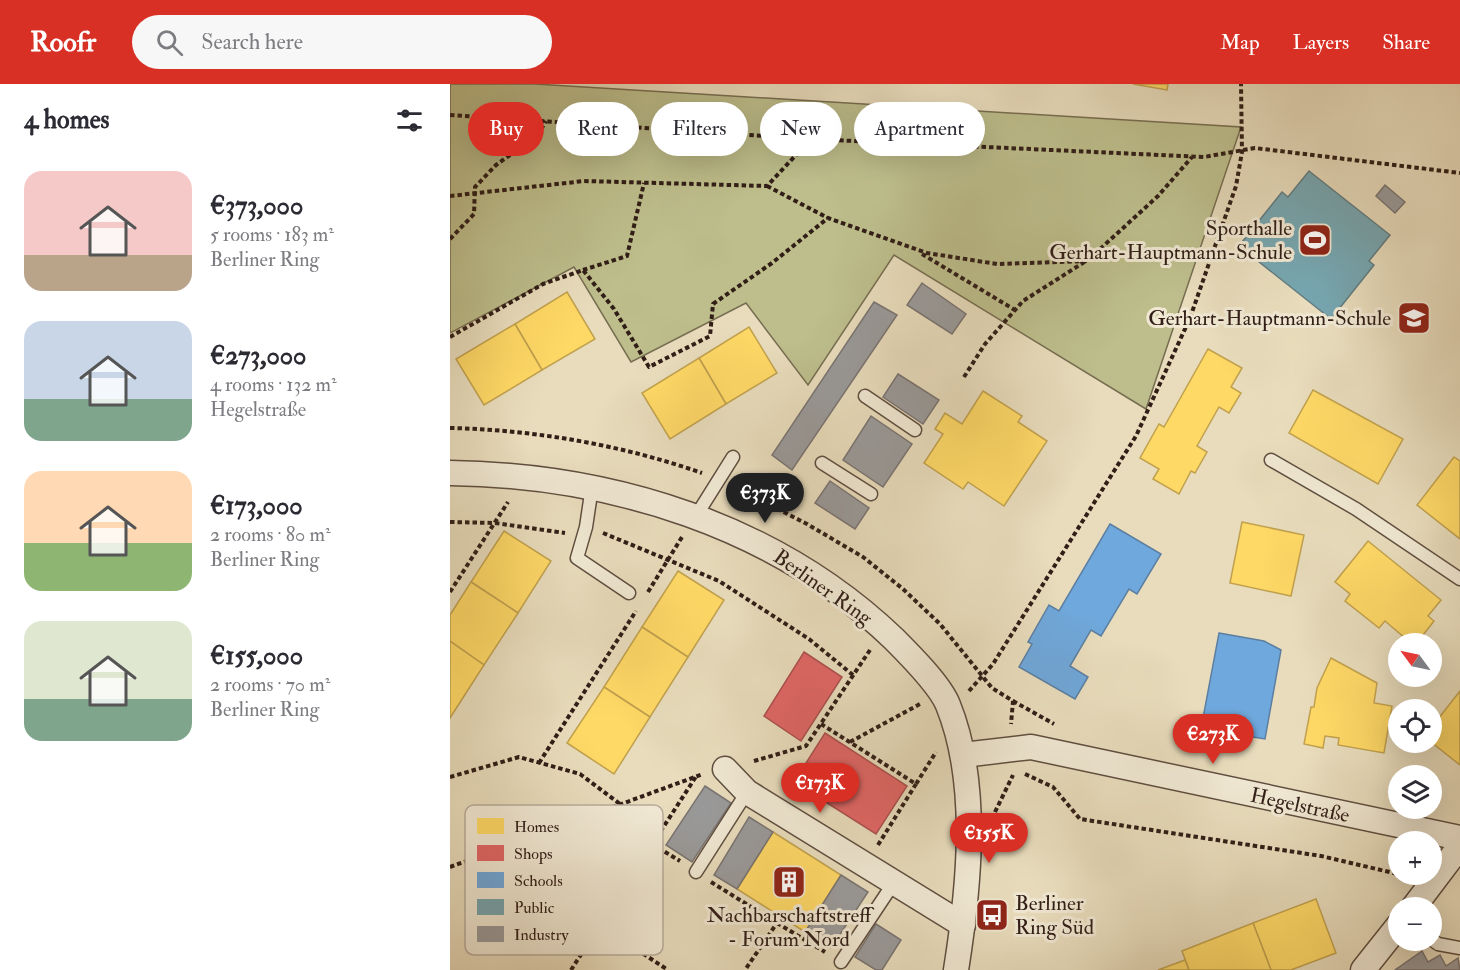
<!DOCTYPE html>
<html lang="en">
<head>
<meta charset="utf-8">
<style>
	:root { --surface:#fff; --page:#f7f7f7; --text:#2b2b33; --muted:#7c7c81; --accent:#d93025 }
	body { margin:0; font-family:"IM FELL Double Pica",serif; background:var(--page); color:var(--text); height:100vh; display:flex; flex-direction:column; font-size:22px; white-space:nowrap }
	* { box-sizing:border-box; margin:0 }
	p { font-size:20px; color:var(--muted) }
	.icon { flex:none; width:33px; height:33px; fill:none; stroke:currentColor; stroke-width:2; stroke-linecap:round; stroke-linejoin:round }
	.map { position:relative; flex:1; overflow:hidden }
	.panel { display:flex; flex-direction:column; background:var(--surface); width:450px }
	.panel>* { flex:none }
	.hud { position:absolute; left:18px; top:18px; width:570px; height:54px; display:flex; gap:12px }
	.needle { width:39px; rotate:303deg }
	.buttons { position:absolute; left:938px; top:549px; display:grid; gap:12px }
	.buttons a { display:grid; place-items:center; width:54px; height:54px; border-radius:50%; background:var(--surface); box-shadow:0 6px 24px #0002; font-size:30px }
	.price { position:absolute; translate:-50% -51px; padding:0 14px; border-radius:21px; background:var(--accent); color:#fff; font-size:20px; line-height:39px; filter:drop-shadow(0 2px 3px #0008) }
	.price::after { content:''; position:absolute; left:50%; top:36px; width:18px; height:14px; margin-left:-9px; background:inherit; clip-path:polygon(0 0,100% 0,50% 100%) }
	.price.on { background:#222; color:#fff }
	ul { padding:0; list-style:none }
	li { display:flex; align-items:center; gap:18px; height:150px; padding:0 24px }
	li span { display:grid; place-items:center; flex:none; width:168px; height:120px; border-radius:18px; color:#555 }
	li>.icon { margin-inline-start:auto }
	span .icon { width:72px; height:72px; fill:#fffc; stroke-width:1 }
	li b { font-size:26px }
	h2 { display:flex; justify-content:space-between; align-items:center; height:72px; padding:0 24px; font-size:26px }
	.pill { padding:0 21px; border-radius:27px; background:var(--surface); box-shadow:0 6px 24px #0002; font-size:21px; line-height:54px }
	.pill.on { background:var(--accent); color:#fff }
	header { display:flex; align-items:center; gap:36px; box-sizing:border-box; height:84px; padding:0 30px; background:var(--accent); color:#fff }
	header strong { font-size:28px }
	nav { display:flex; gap:33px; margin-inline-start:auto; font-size:21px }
	.search { width:420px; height:54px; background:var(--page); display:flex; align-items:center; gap:15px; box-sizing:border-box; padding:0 21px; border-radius:33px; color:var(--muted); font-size:22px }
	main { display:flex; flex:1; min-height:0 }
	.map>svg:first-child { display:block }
	.green { fill:#bdbe8c; stroke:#776e52; stroke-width:1.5 }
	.homes { fill:#ffd966; stroke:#c1a14e; stroke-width:1.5 }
	.shops { fill:#e06666; stroke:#ac504e; stroke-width:1.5 }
	.schools { fill:#6fa8dc; stroke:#5c7fa1; stroke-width:1.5 }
	.public { fill:#76a5af; stroke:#617c81; stroke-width:1.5 }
	.industry { fill:#999; stroke:#7a7472; stroke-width:1.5 }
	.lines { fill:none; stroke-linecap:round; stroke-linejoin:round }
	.lane-casing { stroke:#5f4e40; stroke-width:15 }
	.street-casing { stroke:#5f4e40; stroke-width:27 }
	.path { stroke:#311e17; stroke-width:4; stroke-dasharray:4.5 3; stroke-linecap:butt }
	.lane { stroke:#f0e8d3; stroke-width:12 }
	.street { stroke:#f0e8d3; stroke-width:24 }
	.labels { text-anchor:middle; stroke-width:6; stroke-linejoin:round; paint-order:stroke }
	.poi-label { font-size:21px; fill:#311e17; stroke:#f0e8d3; text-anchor:end }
	.street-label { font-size:21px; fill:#311e17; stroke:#f0e8d3 }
	.key { fill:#f0e8d3; stroke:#b7ab9b; stroke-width:1.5 }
	.key-label { font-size:16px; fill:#311e17 }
</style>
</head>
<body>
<header>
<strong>Roofr</strong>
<div class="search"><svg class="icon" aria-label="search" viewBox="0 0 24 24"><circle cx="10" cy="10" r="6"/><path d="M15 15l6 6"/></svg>Search here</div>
<nav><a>Map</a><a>Layers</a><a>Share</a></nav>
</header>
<main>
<section class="panel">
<h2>4 homes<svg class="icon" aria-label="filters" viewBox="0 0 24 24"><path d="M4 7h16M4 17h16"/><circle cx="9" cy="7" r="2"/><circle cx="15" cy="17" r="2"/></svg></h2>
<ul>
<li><span style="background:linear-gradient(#f6c9c9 70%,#b9a48a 0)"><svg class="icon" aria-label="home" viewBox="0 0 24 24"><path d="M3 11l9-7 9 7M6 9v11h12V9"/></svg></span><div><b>€373,000</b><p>5 rooms · 183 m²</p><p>Berliner Ring</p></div></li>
<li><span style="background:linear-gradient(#c9d6e8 65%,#7fa58c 0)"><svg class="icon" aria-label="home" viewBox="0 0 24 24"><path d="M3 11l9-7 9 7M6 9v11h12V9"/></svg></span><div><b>€273,000</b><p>4 rooms · 132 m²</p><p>Hegelstraße</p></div></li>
<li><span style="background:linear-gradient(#ffd9b3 60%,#8fb573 0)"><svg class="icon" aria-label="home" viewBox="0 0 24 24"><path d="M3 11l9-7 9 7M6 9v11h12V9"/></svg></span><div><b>€173,000</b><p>2 rooms · 80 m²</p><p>Berliner Ring</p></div></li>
<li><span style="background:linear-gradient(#dfe7d0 65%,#7fa58c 0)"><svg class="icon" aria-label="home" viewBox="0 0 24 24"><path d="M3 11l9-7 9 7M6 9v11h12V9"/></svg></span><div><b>€155,000</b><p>2 rooms · 70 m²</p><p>Berliner Ring</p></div></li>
</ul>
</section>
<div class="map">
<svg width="1010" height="886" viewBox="0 0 1010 886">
	<rect width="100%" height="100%" fill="#e8dcbc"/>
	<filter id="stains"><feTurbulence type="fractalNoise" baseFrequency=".00333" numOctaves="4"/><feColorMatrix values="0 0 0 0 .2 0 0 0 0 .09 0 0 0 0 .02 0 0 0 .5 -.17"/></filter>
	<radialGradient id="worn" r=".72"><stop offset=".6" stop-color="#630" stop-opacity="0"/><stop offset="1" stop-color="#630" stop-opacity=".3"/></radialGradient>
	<!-- green -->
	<path class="green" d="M0 0H85L791 43 696 325 444 171 358 301 296 219 181 278 124 183 0 249Z"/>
	<!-- homes -->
	<g class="homes">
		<path d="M683 0H718L717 6Z"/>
		<path d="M117 208 145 255 92 286 65 240Z"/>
		<path d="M65 240 92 286 34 321 6 275Z"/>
		<path d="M299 243 327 289 276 320 249 274Z"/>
		<path d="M758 265 792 284 781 303 791 309 779 329 769 323 747 362 757 368 745 389 741 387 729 410 703 395 709 385 690 374 709 340 714 343Z"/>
		<path d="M249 274 276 320 220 355 192 309Z"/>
		<path d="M863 306 953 355 928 400 839 349Z"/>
		<path d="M533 307 572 332 568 338 597 357 554 422 518 398 513 405 474 379 493 350 485 345 495 329 512 340Z"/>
		<path d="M1004 373 1010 377V455L967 421Z"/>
		<path d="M792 438 854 451 841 512 780 499Z"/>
		<path d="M54 447 101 477 68 529 21 498Z"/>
		<path d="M918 457 991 516 978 532 984 537 966 560H962L935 537 929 544 895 517 900 510 885 498Z"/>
		<path d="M228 487 274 516 238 573 192 543Z"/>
		<path d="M21 498 68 529 34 581 0 557V531Z"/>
		<path d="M192 543 238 573 200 633 154 603Z"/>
		<path d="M0 557 34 581 0 634Z"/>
		<path d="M881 574 927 599 924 619 942 622 934 669 888 661 889 654 875 652 873 664 854 660 861 623H864L867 604Z"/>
		<path d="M154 603 200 633 164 690 117 659Z"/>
		<path d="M1010 607V681L981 658V644Z"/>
		<path d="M323 748 391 791 355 848 287 805Z"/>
		<path d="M866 815 886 869 841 886H821L803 839Z"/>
		<path d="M803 839 821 886H739L732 867Z"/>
		<path d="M735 876 739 886H708Z"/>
	</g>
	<!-- shops -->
	<g class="shops">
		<path d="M354 568 392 593 351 657 314 632Z"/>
		<path d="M375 649 457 702 426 750 344 698Z"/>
	</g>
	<!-- schools -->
	<g class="schools">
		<path d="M660 440 711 470 687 510 679 505 651 552 641 546 620 582 638 593 625 615 569 583 582 560 578 558 599 521 609 527Z"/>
		<path d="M769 549 814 557 831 566 815 655 784 650 753 634Z"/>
	</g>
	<!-- public -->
	<path class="public" d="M859 87 940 151 919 177 924 181 881 235 789 162 832 108 838 113Z"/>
	<!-- industry -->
	<g class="industry">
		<path d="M935 101 955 118 945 129 926 112Z"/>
		<path d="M472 199 516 230 502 250 457 221Z"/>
		<path d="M424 218 447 231 342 386 322 371Z"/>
		<path d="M448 290 489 316 473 340 433 313Z"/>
		<path d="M421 332 462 360 433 403 393 376Z"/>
		<path d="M380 397 419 424 405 445 365 419Z"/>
		<path d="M255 702 281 719 242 778 216 761Z"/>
		<path d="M299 733 323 748 287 805 264 791Z"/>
		<path d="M391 791 418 808 381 864 355 848Z"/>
		<path d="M426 840 451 856 432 886H426L405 873Z"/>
		<path d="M972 867 978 878 990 871 996 882 1008 874 1010 886H945Z"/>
	</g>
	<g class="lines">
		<defs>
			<g id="lane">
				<path d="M415 312 465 346"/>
				<path d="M821 376 906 425 1010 495"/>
				<path d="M372 379 421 410"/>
				<path d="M142 403 136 443 127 474 179 509"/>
				<path d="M246 432 283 373"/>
				<path d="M246 788 297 708"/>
				<path d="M981 855 988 860 1010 864"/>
				<path d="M391 878 443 800"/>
			</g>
			<g id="street">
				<path d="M0 389C161 391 325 441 444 555 460 571 490 601 498 621 530 700 519 804 506 886"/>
				<path d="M513 671 581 663 1010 754"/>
				<path d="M275 685 297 708 513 841"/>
				<path d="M963 824 1010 762"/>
				<path d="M913 886 948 842"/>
			</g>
		</defs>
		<!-- lane casing -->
		<use href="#lane" class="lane-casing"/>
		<!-- street casing -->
		<use href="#street" class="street-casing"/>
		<!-- path -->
		<g class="path">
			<path d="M0 31 361 55 754 73 805 64 1010 89"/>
			<path d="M317 102 378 134"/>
			<path d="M0 112 134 97 317 102 361 55"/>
			<path d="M0 155 24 130 25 103 46 81 88 51 96 37"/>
			<path d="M472 170 565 226"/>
			<path d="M133 186 177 172 194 99"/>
			<path d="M0 253 93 200 133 186 164 225 199 283 260 252 263 220 322 179 378 134 477 169 547 180 637 177 708 112 742 73"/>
			<path d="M514 293 535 260 573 217 636 177"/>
			<path d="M0 344C85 346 172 361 252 389"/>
			<path d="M287 404 357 440 413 473 453 505 490 540 542 604 563 617 561 640"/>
			<path d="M0 438 45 439 115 449"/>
			<path d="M153 449 269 497 359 555 403 591"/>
			<path d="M0 508 58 418"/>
			<path d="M198 508 232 453"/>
			<path d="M519 607 543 580 686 352 740 234 786 102 792 68 791 0"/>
			<path d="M563 617 604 640"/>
			<path d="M371 640 466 700 486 668"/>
			<path d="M400 658 470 620"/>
			<path d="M304 677 356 662 420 566"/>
			<path d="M89 679 186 527"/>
			<path d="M575 690 603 703 630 735 871 772 948 790"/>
			<path d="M0 693 69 673 130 690 170 720"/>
			<path d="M545 728 563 691"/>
			<path d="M202 760 230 777"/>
			<path d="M428 761 466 700"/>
			<path d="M0 783 253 690"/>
			<path d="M261 798 327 839 295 886"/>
			<path d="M327 839 375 868"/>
			<path d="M149 841 218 886"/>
			<path d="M121 886 247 691"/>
		</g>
		<!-- lane -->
		<use href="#lane" class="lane"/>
		<!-- street -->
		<use href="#street" class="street"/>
	</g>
	<!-- icons -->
	<defs>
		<symbol id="stadium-square" viewBox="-11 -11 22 22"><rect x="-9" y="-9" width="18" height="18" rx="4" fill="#8f2418" stroke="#f0e8d3"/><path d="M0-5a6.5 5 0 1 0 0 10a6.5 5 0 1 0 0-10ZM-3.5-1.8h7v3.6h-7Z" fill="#fff"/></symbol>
		<symbol id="school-square" viewBox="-11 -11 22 22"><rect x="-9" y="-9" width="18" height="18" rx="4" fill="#8f2418" stroke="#f0e8d3"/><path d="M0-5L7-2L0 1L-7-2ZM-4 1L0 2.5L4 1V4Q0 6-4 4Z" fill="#fff"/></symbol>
		<symbol id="building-square" viewBox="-11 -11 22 22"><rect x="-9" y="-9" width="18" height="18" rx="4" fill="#8f2418" stroke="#f0e8d3"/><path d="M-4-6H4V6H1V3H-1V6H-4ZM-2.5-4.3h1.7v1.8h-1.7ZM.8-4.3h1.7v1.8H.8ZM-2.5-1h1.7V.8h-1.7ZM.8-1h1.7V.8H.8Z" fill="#fff"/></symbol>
		<symbol id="bus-square" viewBox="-11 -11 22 22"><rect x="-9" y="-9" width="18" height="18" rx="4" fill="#8f2418" stroke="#f0e8d3"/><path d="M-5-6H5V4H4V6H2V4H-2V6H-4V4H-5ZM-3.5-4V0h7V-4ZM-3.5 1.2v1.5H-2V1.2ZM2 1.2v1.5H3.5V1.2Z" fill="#fff"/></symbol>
	</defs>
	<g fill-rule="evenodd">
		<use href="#stadium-square" x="846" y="137" width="38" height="38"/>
		<use href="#school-square" x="945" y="215" width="38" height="38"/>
		<use href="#building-square" x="320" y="779" width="38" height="38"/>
		<use href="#bus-square" x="523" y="812" width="38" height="38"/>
	</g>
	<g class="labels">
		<!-- poi labels -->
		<g class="poi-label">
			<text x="842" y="151">Sporthalle<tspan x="842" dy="24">Gerhart-Hauptmann-Schule</tspan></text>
			<text x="941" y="241">Gerhart-Hauptmann-Schule</text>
			<text x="565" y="826" text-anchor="start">Berliner<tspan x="565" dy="24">Ring Süd</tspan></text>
			<text x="339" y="838" text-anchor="middle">Nachbarschaftstreff<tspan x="339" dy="24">- Forum Nord</tspan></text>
		</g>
		<!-- street labels -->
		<g class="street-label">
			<text transform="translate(373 503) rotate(35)" y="7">Berliner Ring</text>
			<text transform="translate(850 721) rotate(12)" y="7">Hegelstraße</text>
		</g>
	</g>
	<!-- legend -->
	<rect x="15" y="721" width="198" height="150" rx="9" class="key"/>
	<rect x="27" y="734" width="27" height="16" fill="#ffd966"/>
	<rect x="27" y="761" width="27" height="16" fill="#e06666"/>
	<rect x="27" y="788" width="27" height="16" fill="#6fa8dc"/>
	<rect x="27" y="815" width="27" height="16" fill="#76a5af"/>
	<rect x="27" y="842" width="27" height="16" fill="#999"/>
	<g class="key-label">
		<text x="64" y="748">Homes</text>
		<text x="64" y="775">Shops</text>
		<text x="64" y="802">Schools</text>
		<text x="64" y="829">Public</text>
		<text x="64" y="856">Industry</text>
	</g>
	<rect width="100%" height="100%" filter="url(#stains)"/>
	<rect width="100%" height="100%" fill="url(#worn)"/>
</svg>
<div class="buttons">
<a><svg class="needle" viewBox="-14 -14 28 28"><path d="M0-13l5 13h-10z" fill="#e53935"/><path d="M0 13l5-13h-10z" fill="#7c7c81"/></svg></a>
<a><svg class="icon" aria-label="locate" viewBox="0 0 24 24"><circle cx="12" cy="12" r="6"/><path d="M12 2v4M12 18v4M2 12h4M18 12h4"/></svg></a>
<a><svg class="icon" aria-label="layers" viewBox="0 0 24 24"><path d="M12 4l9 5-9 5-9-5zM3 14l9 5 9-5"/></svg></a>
<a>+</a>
<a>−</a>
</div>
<b class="price on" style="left:315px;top:440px">€373K</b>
<b class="price" style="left:763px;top:681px">€273K</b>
<b class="price" style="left:370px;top:730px">€173K</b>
<b class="price" style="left:539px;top:780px">€155K</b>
<div class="hud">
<a class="pill on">Buy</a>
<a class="pill">Rent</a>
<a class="pill">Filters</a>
<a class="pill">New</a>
<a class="pill">Apartment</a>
</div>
</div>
</main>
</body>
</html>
